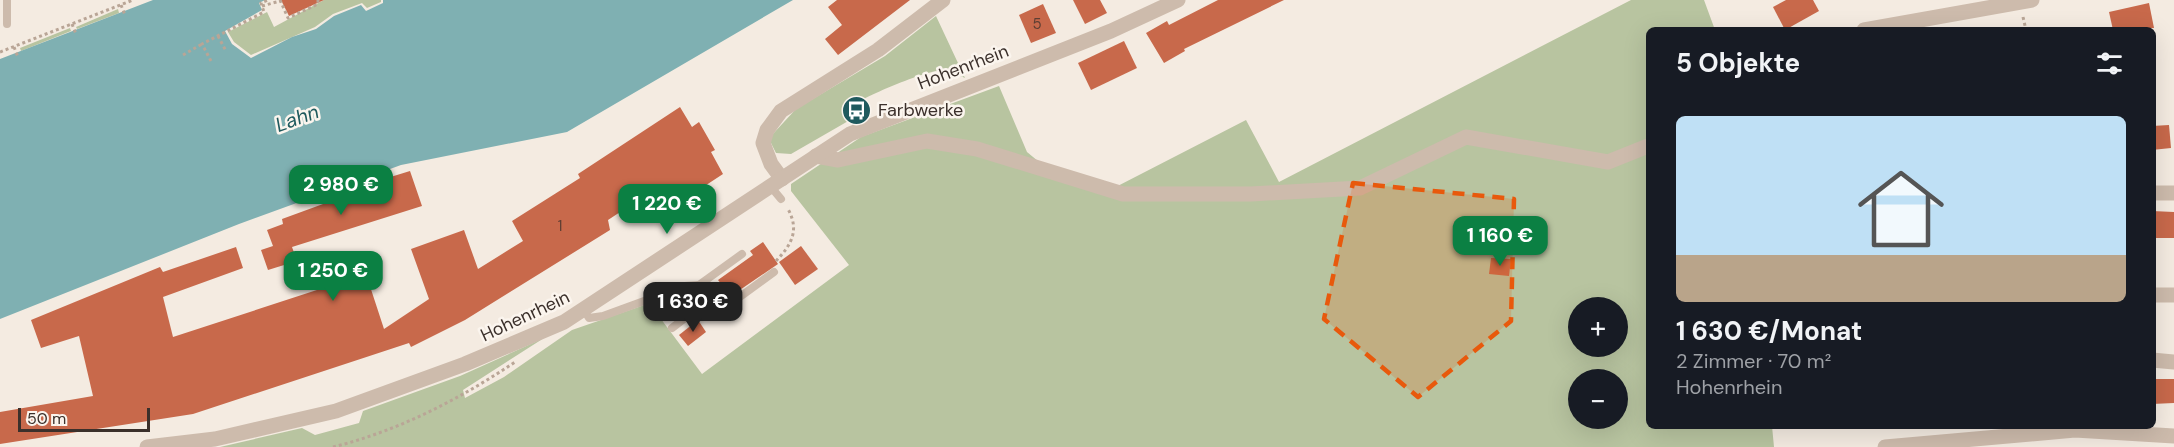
<!DOCTYPE html>
<html lang="de">
<head>
<meta charset="utf-8">
<style>
	:root { --surface:#171b24; --page:#242831; --text:#f1f3f6; --muted:#9ea1a6; --accent:#0b8043 }
	body { margin:0; font-family:"DM Sans",sans-serif; background:var(--page); color:var(--text); height:100vh; display:flex; flex-direction:column; font-size:22px; white-space:nowrap }
	* { box-sizing:border-box; margin:0 }
	p { font-size:20px; color:var(--muted) }
	.icon { flex:none; width:33px; height:33px; fill:none; stroke:currentColor; stroke-width:2; stroke-linecap:round; stroke-linejoin:round }
	.map { position:relative; flex:1; overflow:hidden }
	.drawer { position:absolute; left:1646px; top:27px; width:510px; height:402px; display:flex; flex-direction:column; background:var(--surface); border-radius:9px; box-shadow:0 6px 24px #0002 }
	.drawer>* { flex:none }
	.tools { position:absolute; left:1568px; top:297px; display:grid; gap:12px }
	.tools a { display:grid; place-items:center; width:60px; height:60px; border-radius:50%; background:var(--surface); box-shadow:0 6px 24px #0002; font-size:30px }
	.scale { position:absolute; left:18px; bottom:15px; width:132px; box-sizing:border-box; padding-left:6px; border:3px solid #3b302b; border-top:0; font-size:16px; line-height:21px; white-space:nowrap; color:#3b302b; -webkit-text-stroke:4px #fbf5ee; paint-order:stroke }
	.price { position:absolute; translate:-50% -51px; padding:0 14px; border-radius:12px; background:var(--accent); color:#fff; font-size:20px; line-height:39px; filter:drop-shadow(0 2px 3px #0008) }
	.price::after { content:''; position:absolute; left:50%; top:36px; width:18px; height:14px; margin-left:-9px; background:inherit; clip-path:polygon(0 0,100% 0,50% 100%) }
	.price.active { background:#222; color:#fff }
	ul { padding:0; list-style:none }
	li { display:grid; align-content:center; gap:12px; height:318px; padding:0 30px }
	li span { display:grid; place-items:center; height:186px; border-radius:9px; color:#555 }
	li>.icon { margin-inline-start:auto }
	span .icon { width:108px; height:108px; fill:#fffc; stroke-width:1 }
	li b { font-size:26px }
	h2 { display:flex; justify-content:space-between; align-items:center; height:72px; padding:0 30px; font-size:26px }
	.map>svg:first-child { display:block }
	.green { fill:#b8c4a0; fill-rule:evenodd }
	.water { fill:#7fb0b2 }
	.building { fill:#c8694b }
	.lines { fill:none; stroke-linecap:round; stroke-linejoin:round }
	.path { stroke:#b9a596; stroke-width:3; stroke-dasharray:3 3; stroke-linecap:butt }
	.service { stroke:#cdbbac; stroke-width:8 }
	.minor { stroke:#cdbbac; stroke-width:15 }
	.marked { fill:#e8590c; fill-opacity:0.2; stroke:#e8590c; stroke-width:4.5; stroke-dasharray:12 8; stroke-linejoin:round }
	.labels { text-anchor:middle; stroke-width:5; stroke-linejoin:round; paint-order:stroke }
	.number-label { font-size:15px; fill:#5e3e33 }
	.street-label { font-size:18px; fill:#3b302b; stroke:#fbf5ee }
	.poi-label { font-size:18px; fill:#3b302b; stroke:#fbf5ee; text-anchor:start }
	.water-label { font-size:20px; font-style:italic; fill:#1f5a5e; stroke:#fbf5ee }
</style>
</head>
<body>
<div class="map">
<svg width="2174" height="447" viewBox="0 0 2174 447">
	<rect width="100%" height="100%" fill="#f4ebe1"/>
	<!-- green -->
	<g class="green">
		<path d="M324 0H381V2L367 8 362 3 333 14 315 27 251 55 234 42 228 32 267 12 274 27Z"/>
		<path d="M1631 0H1704L1715 30H1648V426H1772L1774 447H220L302 428 315 435 359 423 363 411 460 376 544 338 463 390 465 398 504 377 572 330 682 292H689V294L684 295 658 315 702 374 849 265 791 191V184L861 137 999 86 1027 152 1062 181 1106 192 1246 120 1279 182ZM1578 308H1617V346H1578ZM1578 380H1617V418H1578Z"/>
		<path d="M118 9 119 13 77 29 76 27Z"/>
		<path d="M936 16 965 78C958 75 949 70 942 70 925 71 862 97 849 108L850 120 791 154 776 153 771 143V136L796 109 885 56Z"/>
		<path d="M70 28 71 31 21 51 20 48Z"/>
	</g>
	<!-- water -->
	<path class="water" d="M153 0H265L259 3 262 10 225 31 232 44 251 58 292 37 316 29 334 16 361 5 366 11 383 3V0H793L567 132 401 165 239 224 0 319V59Z"/>
	<!-- building -->
	<g class="building">
		<path d="M281 0H324L289 16Z"/>
		<path d="M837 0H910L838 55 825 39 842 25 828 7Z"/>
		<path d="M1073 0H1100L1107 13 1085 24Z"/>
		<path d="M1218 0H1284L1184 49 1185 51 1164 63 1146 33 1167 21 1169 25Z"/>
		<path d="M1786 0H1813L1819 11 1785 30 1773 7Z"/>
		<path d="M2149 3 2154 28 2113 30 2109 12Z"/>
		<path d="M1043 4 1056 33 1031 43 1019 15Z"/>
		<path d="M1124 41 1137 68 1091 90 1078 63Z"/>
		<path d="M680 107 692 127 699 122 715 150 711 152 723 174 662 214 649 193 608 220 610 230 465 320 411 347 409 343 193 414 0 444V412L93 396 79 336 41 348 31 320 160 267 163 272 236 247 243 268 163 297 173 337 366 274 384 329 429 299 411 249 464 230 478 269 523 241 512 221 580 178 578 174Z"/>
		<path d="M2169 125 2171 148 2152 150V126Z"/>
		<path d="M410 171 422 206 292 247 297 261 268 270 261 250 273 246 267 230 283 224 282 219 334 200 332 195Z"/>
		<path d="M2152 211 2174 212V238H2152Z"/>
		<path d="M763 242 778 264 731 296 718 280 753 255 750 251Z"/>
		<path d="M801 246 818 269 795 285 779 262Z"/>
		<path d="M1491 258 1511 259 1509 276 1489 274Z"/>
		<path d="M698 320 706 332 688 346 679 335Z"/>
		<path d="M2152 379H2174V403L2152 404Z"/>
	</g>
	<g class="lines">
		<!-- path -->
		<g class="path">
			<path d="M280 0 288 18 318 4V0"/>
			<path d="M121 5 125 15"/>
			<path d="M262 6 280 1"/>
			<path d="M2023 17 2026 30"/>
			<path d="M72 24 76 34"/>
			<path d="M218 36 226 51"/>
			<path d="M14 47 18 57"/>
			<path d="M0 52 133 0"/>
			<path d="M183 55 202 44"/>
			<path d="M211 61 202 44 264 12 261 3 268 0"/>
			<path d="M776 261C791 245 800 231 788 209"/>
			<path d="M333 447C398 431 460 399 515 362"/>
		</g>
		<!-- service -->
		<g class="service">
			<path d="M7 0V24"/>
			<path d="M771 187 781 199"/>
			<path d="M699 285 742 254"/>
			<path d="M584 310 589 318 603 316 685 286 699 285 711 298 726 307 774 272"/>
			<path d="M672 328 711 298"/>
		</g>
		<!-- minor -->
		<g class="minor">
			<path d="M1864 30 2032 0"/>
			<path d="M816 156 838 160 927 141 977 149 1123 194H1251L1360 188 1466 137 1608 162 1648 146"/>
			<path d="M782 179 771 164 763 143 767 130 781 111 878 50 943 0"/>
			<path d="M2152 193H2174"/>
			<path d="M2152 295H2174"/>
			<path d="M2152 360 2174 362"/>
			<path d="M147 447 215 439 336 411 465 364 564 322 850 134 1111 31 1178 0"/>
			<path d="M1885 447 2075 430 2174 436"/>
		</g>
	</g>
	<!-- marked area -->
	<path class="marked" d="M1353 183 1514 199 1511 321 1418 397 1324 319Z"/>
	<!-- icons -->
	<defs>
		<symbol id="bus-disc" viewBox="-11 -11 22 22"><circle r="9.5" fill="#1f5a5e" stroke="#fbf5ee"/><path d="M-5-6H5V4H4V6H2V4H-2V6H-4V4H-5ZM-3.5-4V0h7V-4ZM-3.5 1.2v1.5H-2V1.2ZM2 1.2v1.5H3.5V1.2Z" fill="#fff"/></symbol>
	</defs>
	<g fill-rule="evenodd">
		<use href="#bus-disc" x="840" y="94" width="33" height="33"/>
	</g>
	<g class="labels">
		<!-- number labels -->
		<g class="number-label">
			<text x="1037" y="29">5</text>
			<text x="560" y="231">1</text>
		</g>
		<!-- street labels -->
		<g class="street-label">
			<text transform="translate(963 67) rotate(-21)" y="6">Hohenrhein</text>
			<text transform="translate(525 316) rotate(-25)" y="6">Hohenrhein</text>
		</g>
		<!-- poi labels -->
		<g class="poi-label">
			<text x="878" y="116">Farbwerke</text>
		</g>
		<!-- water labels -->
		<g class="water-label">
			<text transform="translate(297 118) rotate(-20)" y="7">Lahn</text>
		</g>
	</g>
</svg>
<div class="tools">
<a>+</a>
<a>−</a>
</div>
<div class="scale">50 m</div>
<b class="price" style="left:341px;top:216px">2 980 €</b>
<b class="price" style="left:667px;top:235px">1 220 €</b>
<b class="price" style="left:1500px;top:267px">1 160 €</b>
<b class="price" style="left:333px;top:302px">1 250 €</b>
<b class="price active" style="left:693px;top:333px">1 630 €</b>
<section class="drawer">
<h2>5 Objekte<svg class="icon" aria-label="filters" viewBox="0 0 24 24"><path d="M4 7h16M4 17h16"/><circle cx="9" cy="7" r="2"/><circle cx="15" cy="17" r="2"/></svg></h2>
<ul>
<li><span style="background:linear-gradient(#bfe0f5 75%,#b9a48a 0)"><svg class="icon" aria-label="home" viewBox="0 0 24 24"><path d="M3 11l9-7 9 7M6 9v11h12V9"/></svg></span><div><b>1 630 €/Monat</b><p>2 Zimmer · 70 m²</p><p>Hohenrhein</p></div></li>
</ul>
</section>
</div>
</body>
</html>
